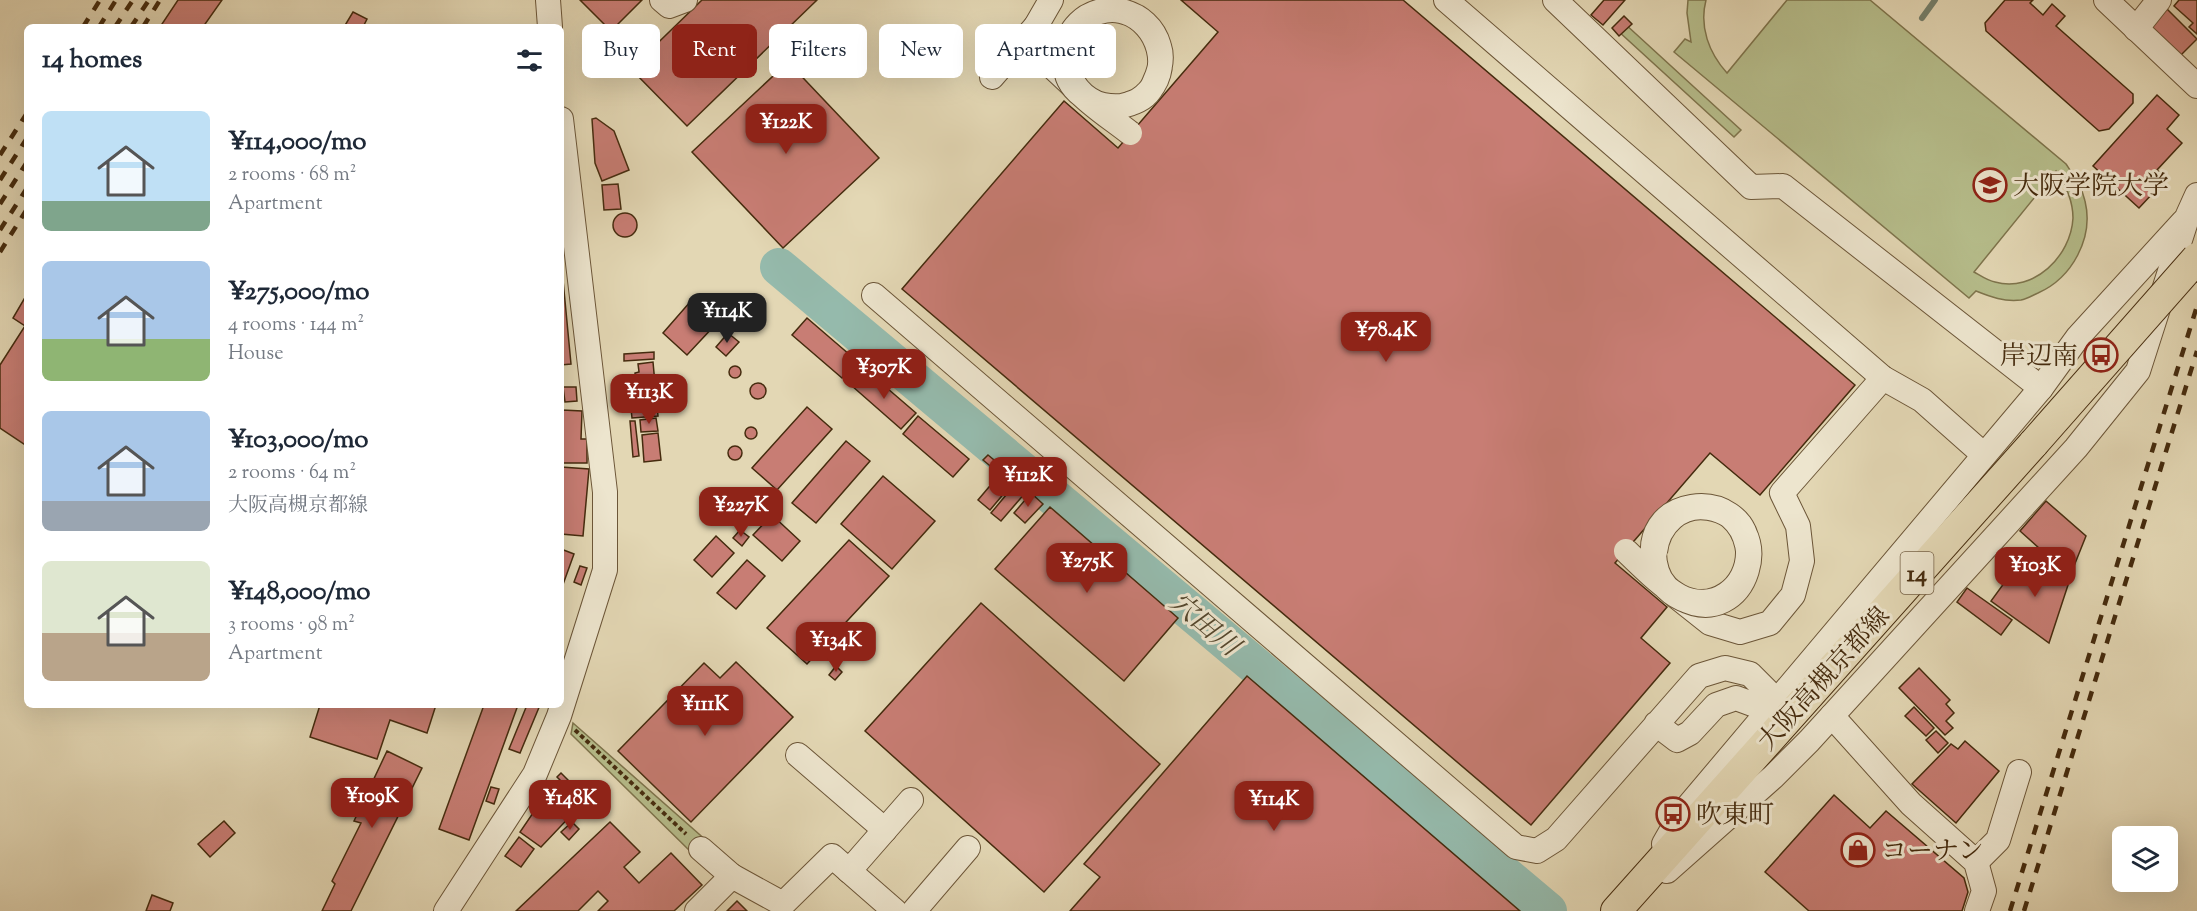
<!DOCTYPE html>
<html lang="en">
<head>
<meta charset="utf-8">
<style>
	:root { --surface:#fff; --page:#f2f2f3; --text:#1f2937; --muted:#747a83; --accent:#8f2418 }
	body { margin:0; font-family:"Sorts Mill Goudy","Noto Serif JP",serif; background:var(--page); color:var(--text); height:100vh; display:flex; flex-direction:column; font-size:22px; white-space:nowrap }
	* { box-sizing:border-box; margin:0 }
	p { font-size:20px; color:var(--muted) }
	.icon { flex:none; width:33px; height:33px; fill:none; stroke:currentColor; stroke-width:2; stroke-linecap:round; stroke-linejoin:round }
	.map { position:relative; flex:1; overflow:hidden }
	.panel { position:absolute; left:24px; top:24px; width:540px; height:684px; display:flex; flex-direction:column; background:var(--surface); border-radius:9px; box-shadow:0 6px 24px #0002 }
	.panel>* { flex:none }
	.banner { position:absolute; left:582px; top:24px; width:570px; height:54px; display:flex; gap:12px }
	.tools { position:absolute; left:2112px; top:826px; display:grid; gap:12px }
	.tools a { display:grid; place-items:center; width:66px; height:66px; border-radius:9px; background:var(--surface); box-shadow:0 6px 24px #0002; font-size:30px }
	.price { position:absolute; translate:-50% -51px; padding:0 14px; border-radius:12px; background:var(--accent); color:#fff; font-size:20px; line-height:39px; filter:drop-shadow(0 2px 3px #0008) }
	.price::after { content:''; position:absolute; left:50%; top:36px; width:18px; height:14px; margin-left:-9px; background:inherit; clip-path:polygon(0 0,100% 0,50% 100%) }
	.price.on { background:#222; color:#fff }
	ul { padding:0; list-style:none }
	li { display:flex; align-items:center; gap:18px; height:150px; padding:0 18px }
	li span { display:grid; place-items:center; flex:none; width:168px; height:120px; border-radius:9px; color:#555 }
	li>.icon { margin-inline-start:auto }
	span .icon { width:72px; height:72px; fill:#fffc; stroke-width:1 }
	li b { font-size:26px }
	h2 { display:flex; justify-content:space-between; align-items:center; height:72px; padding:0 18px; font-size:26px }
	.pill { padding:0 21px; border-radius:9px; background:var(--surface); box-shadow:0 6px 24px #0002; font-size:21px; line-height:54px }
	.pill.on { background:var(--accent); color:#fff }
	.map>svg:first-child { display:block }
	.green { fill:#b6bd8b; stroke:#7e744c; stroke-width:1.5; fill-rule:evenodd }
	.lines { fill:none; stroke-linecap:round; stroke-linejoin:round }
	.stream { stroke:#75816d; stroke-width:6 }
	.river { stroke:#95baac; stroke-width:38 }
	.building { fill:#c87d74; stroke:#452b0e; stroke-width:1.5 }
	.minor-casing { stroke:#6c5638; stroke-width:26 }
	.major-casing { stroke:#452b0e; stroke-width:32 }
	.path { stroke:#452b0e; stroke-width:4; stroke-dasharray:4.5 3; stroke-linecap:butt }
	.minor { stroke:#ede5ce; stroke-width:24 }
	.major { stroke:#e3d7b4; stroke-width:30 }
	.rail { stroke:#452b0e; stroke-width:4.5; stroke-dasharray:10 10; stroke-linecap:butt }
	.minor-bridge-casing { stroke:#6c5638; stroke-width:26; stroke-linecap:butt }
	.major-bridge-casing { stroke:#452b0e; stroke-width:32; stroke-linecap:butt }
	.minor-bridge { stroke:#ede5ce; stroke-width:24 }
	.major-bridge { stroke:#e3d7b4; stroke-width:30 }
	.labels { text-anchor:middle; stroke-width:6; stroke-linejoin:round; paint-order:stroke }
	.shield { fill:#ede5ce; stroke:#776348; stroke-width:1.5 }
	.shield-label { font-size:24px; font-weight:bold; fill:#452b0e }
	.poi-label { font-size:26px; fill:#452b0e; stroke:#ede5ce; text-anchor:start }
	.street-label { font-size:26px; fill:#452b0e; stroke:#ede5ce }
	.water-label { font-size:27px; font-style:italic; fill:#55482e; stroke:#ede5ce }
</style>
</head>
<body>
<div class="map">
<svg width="2197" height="911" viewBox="0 0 2197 911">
	<rect width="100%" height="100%" fill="#e3d7b4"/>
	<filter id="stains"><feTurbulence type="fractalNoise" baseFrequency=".00333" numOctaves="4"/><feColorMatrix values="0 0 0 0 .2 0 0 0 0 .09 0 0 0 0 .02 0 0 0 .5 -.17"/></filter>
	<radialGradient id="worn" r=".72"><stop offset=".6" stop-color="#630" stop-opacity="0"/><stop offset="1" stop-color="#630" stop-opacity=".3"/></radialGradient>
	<!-- green -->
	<g class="green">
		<path d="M1688 0H1706C1699 27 1709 53 1727 73L1787 0H1870L2066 164C2074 176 2082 187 2085 201 2094 238 2072 278 2038 293 2033 295 2027 299 2021 300 2004 302 1991 297 1976 291L1969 298 1674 52 1685 39 1691 42 1687 13ZM2056 171C2065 184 2073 201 2073 218 2071 256 2034 293 1995 282 1988 281 1981 276 1974 272Z"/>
		<path d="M1624 23 1741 130 1734 137 1617 30Z"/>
		<path d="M573 723 708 842 694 855 571 734Z"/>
	</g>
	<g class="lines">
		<!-- stream -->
		<path class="stream" d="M1922 18 1935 0"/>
		<!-- river -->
		<path class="river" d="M779 267 1548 911"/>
	</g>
	<!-- building -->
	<g class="building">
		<path d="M178 0H222L203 27H160Z"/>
		<path d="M580 0H642L611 31Z"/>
		<path d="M702 0H817L687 126 631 69Z"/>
		<path d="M1181 0H1403L1855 385 1760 495 1710 453 1615 563 1667 607 1641 638 1670 663 1531 825 902 289 1064 101 1118 148 1218 32Z"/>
		<path d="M1604 0H1625L1603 25 1591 15Z"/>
		<path d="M2005 0H2033L2030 3 2043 15 2052 4 2065 16 2056 26 2133 94V103L2109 129 2099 131 1986 31 1985 23Z"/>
		<path d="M2179 0H2197V34L2189 27 2193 23 2174 6Z"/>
		<path d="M2165 7 2197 39 2177 59 2147 24Z"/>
		<path d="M353 12 367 19 363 27H344Z"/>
		<path d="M1624 16 1632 24 1619 36 1612 28Z"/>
		<path d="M788 62 879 158 783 248 692 152Z"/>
		<path d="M2157 95 2179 115 2167 129 2182 143 2157 170 2167 178 2139 208 2093 166Z"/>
		<path d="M596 118 614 131 629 170 602 181 595 163 592 119Z"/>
		<path d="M618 184 621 209 604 210 602 185Z"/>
		<circle cx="625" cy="225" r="12"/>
		<path d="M561 259 571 364 561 365Z"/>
		<path d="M27 294V446L0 428V365L25 326 13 318Z"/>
		<path d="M690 302 715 325 687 355 663 333Z"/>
		<path d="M807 318 857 361 842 378 792 335Z"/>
		<path d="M728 333 739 342 726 356 716 347Z"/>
		<path d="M654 352V359L624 361V354Z"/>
		<path d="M653 362 658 416 632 418 630 399 637 398 635 373 639 372 638 364Z"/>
		<circle cx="735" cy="372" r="6"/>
		<path d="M866 370 916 413 901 429 852 386Z"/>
		<circle cx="758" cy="391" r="8"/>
		<path d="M563 387H576L577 401 565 402Z"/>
		<path d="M807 407 832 429 777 490 752 468Z"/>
		<path d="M562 410 582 411 581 439H587V463H561Z"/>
		<path d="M918 416 969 459 953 477 903 434Z"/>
		<path d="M656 418 658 431 641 432 640 420Z"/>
		<path d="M630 421H635L639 456 633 457Z"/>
		<circle cx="751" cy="433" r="6"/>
		<path d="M658 433 661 460 644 462 642 435Z"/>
		<path d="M846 441 870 461 816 523 792 503Z"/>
		<circle cx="735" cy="453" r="7"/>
		<path d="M988 455 1005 469 1001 475 983 460Z"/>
		<path d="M561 467 589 469 583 536 561 534Z"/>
		<path d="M883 476 935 521 892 569 841 524Z"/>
		<path d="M1022 476 1032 485 1001 521 991 513Z"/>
		<path d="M994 481 1006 491 990 510 978 500Z"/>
		<path d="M1031 493 1043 504 1025 523 1014 513Z"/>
		<path d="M2046 501 2086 536 2070 576 2020 531Z"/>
		<path d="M1050 507 1178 618 1124 681 995 569Z"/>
		<path d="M772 515 800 541 782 561 753 535Z"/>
		<path d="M740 530 749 537 742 546 733 538Z"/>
		<path d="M716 536 734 553 712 577 694 560Z"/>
		<path d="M849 540 889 576 807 664 767 628Z"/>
		<path d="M561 549 574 554 561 590Z"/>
		<path d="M2039 556 2069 582 2049 643 1991 601 2010 575 2020 582Z"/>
		<path d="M747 560 765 576 736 609 717 593Z"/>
		<path d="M580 566 587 568 581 585 574 582Z"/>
		<path d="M1967 588 2012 620 2001 635 1957 602Z"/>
		<path d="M981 603 1160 764 1044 892 865 731Z"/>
		<path d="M736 662 793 717 691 822 618 751 704 663 720 678Z"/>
		<path d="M836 666 842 672 835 680 829 675Z"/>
		<path d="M1919 668 1950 700 1946 704 1954 713 1946 721 1953 728 1945 735 1899 688Z"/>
		<path d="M1247 676 1520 911H1070L1100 877 1084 864Z"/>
		<path d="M320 705H436L427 733 390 720 377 759 310 737Z"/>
		<path d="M484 705H518L469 840 439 829Z"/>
		<path d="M527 705H540L520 753 509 749Z"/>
		<path d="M1914 707 1934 728 1926 736 1905 716Z"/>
		<path d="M1936 731 1948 743 1938 753 1926 740Z"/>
		<path d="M1965 741 1999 771 1956 823 1912 784 1951 744 1958 749Z"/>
		<path d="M387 751 422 768 351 911H322L335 884 332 881 361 823 354 821Z"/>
		<path d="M561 773 593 805 588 808 557 777Z"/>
		<path d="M491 787 499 789 494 804 486 801Z"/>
		<path d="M550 788 579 807 541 847 520 832Z"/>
		<path d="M1834 795 1870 828 1886 811 1964 878 1968 892 1962 911H1809L1765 872Z"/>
		<path d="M224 821 235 833 210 857 198 844Z"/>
		<path d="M572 822 579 829 569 840 561 832Z"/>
		<path d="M610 822 640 852 624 867 639 883 671 853 702 885 674 911H598L608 901 598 891 578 911H516Z"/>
		<path d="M519 837 534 849 521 867 505 856Z"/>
		<path d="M152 895 173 903 170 911H146Z"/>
		<path d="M737 901 747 911H727Z"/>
	</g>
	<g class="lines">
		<defs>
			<g id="minor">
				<path d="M548 0 550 27"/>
				<path d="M662 0 669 6 685 0"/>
				<path d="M1051 0 1036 26 1043 58 1076 89"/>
				<path d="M1446 0 1883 378 1922 400 1984 455"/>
				<path d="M1555 0 1751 187 1783 186 2041 388"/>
				<path d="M2106 0 2197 86"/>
				<path d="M2136 29 2159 0"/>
				<path d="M992 77 1036 26"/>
				<path d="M874 295 1516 847 1537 851 1556 839 1699 676 1725 668 1750 674 1767 691 1773 705H1755L1736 698 1716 705 1690 733 1677 740 1656 724"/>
				<path d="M1676 596 1710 623 1740 632 1770 623 1793 595 1802 561 1798 526 1782 493 1883 378"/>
				<path d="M1832 716 1911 804 1976 862 1984 891 1977 911"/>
				<path d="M798 755 885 830"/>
				<path d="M1664 844 1680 816 2041 388 2078 337 2183 222"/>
				<path d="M701 849 732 876"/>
				<path d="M1976 862 1998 840 2019 772"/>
				<path d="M849 871 911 800"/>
				<path d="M1667 871 1773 777 1809 741 2076 448 2138 371 2188 215 2197 195"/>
				<path d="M446 911 535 774 559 716 605 570V492L561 119"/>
				<path d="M697 911 732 876 783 904 832 856 895 911"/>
				<path d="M914 911 968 848"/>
			</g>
			<path id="major" d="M1616 911 2034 443"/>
		</defs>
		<!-- minor casing -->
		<use href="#minor" class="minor-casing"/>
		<!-- major casing -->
		<use href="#major" class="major-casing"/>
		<!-- path -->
		<path class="path" d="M575 730 686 834"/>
		<!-- minor -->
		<use href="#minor" class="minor"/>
		<!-- major -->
		<use href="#major" class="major"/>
		<!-- rail -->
		<g class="rail">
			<path d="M83 27 100 0"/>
			<path d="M99 27 116 0"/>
			<path d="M115 27 133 0"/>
			<path d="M131 27 149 0"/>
			<path d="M143 27 160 0"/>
			<path d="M0 155 27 113"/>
			<path d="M0 180 27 138"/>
			<path d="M0 204 27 162"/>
			<path d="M0 230 27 188"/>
			<path d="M0 252 27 209"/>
			<path d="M2010 911 2197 306"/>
			<path d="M2024 911 2197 351"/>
		</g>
		<defs>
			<g id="minor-bridge">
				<path d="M1064 54C1065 63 1065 72 1069 80 1082 106 1122 115 1144 96 1174 71 1159 23 1125 12 1110 7 1091 11 1079 23 1044 58 1082 120 1129 104 1142 100 1150 94 1155 81 1160 70 1163 58 1159 46 1154 28 1140 15 1121 11 1106 8 1090 13 1079 24 1062 41 1061 72 1077 90 1089 104 1115 121 1130 133"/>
				<path d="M1626 551C1641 565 1661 586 1679 596 1713 614 1749 588 1748 551 1747 483 1630 494 1657 572 1662 589 1678 599 1695 603 1702 604 1710 603 1717 601 1769 584 1752 501 1697 507 1684 508 1673 513 1665 523 1653 537 1652 555 1657 571 1661 584 1670 592 1681 598 1747 633 1781 521 1709 508 1680 503 1658 525 1655 552"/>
			</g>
			<path id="major-bridge" d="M2034 443 2197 258"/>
		</defs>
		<!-- minor-bridge casing -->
		<use href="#minor-bridge" class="minor-bridge-casing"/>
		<!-- major-bridge casing -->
		<use href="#major-bridge" class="major-bridge-casing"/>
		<!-- minor-bridge -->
		<use href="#minor-bridge" class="minor-bridge"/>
		<!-- major-bridge -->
		<use href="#major-bridge" class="major-bridge"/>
	</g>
	<!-- icons -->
	<defs>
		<symbol id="university-ring" viewBox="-11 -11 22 22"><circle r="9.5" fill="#ede5ce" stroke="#8f2418" stroke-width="1.5"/><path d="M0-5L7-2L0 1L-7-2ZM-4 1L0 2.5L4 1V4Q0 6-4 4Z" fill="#8f2418"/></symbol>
		<symbol id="bus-ring" viewBox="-11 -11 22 22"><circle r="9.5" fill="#ede5ce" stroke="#8f2418" stroke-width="1.5"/><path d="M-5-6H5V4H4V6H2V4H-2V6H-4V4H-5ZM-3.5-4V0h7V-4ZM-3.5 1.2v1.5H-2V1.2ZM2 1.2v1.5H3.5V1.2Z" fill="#8f2418"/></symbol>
		<symbol id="shop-ring" viewBox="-11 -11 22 22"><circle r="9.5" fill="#ede5ce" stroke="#8f2418" stroke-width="1.5"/><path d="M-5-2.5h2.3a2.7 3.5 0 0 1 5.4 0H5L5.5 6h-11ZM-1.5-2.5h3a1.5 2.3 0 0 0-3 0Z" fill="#8f2418"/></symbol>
	</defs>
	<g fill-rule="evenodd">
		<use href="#university-ring" x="1971" y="166" width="38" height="38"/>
		<use href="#bus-ring" x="2082" y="336" width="38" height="38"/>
		<use href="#bus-ring" x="1654" y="795" width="38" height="38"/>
		<use href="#shop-ring" x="1839" y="831" width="38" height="38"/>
	</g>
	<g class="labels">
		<!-- shield labels -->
		<rect class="shield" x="1900.5" y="552" width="33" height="42" rx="4.5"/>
		<g class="shield-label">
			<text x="1917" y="581">14</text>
		</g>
		<!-- poi labels -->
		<g class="poi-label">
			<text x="2013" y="194">大阪学院大学</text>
			<text x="2078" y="364" text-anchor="end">岸辺南</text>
			<text x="1696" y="823">吹東町</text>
			<text x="1881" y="859">コーナン</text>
		</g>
		<!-- street labels -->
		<g class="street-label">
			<text transform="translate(1823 678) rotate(-48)" y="9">大阪高槻京都線</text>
		</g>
		<!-- water labels -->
		<g class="water-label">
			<text transform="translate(1205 624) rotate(40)" y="9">穴田川</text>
		</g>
	</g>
	<rect width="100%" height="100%" filter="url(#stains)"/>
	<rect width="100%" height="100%" fill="url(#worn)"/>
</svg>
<div class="tools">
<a><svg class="icon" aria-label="layers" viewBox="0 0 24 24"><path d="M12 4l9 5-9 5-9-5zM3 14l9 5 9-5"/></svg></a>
</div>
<b class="price" style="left:786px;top:155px">¥122K</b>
<b class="price on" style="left:727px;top:344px">¥114K</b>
<b class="price" style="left:1386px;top:363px">¥78.4K</b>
<b class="price" style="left:884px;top:400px">¥307K</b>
<b class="price" style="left:649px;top:425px">¥113K</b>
<b class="price" style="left:1028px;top:508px">¥112K</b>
<b class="price" style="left:741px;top:538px">¥227K</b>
<b class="price" style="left:1087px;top:594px">¥275K</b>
<b class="price" style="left:2035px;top:598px">¥103K</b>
<b class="price" style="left:836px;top:673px">¥134K</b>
<b class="price" style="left:705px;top:737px">¥111K</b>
<b class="price" style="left:372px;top:829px">¥109K</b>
<b class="price" style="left:570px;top:831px">¥148K</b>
<b class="price" style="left:1274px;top:832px">¥114K</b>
<div class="banner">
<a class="pill">Buy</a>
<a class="pill on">Rent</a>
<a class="pill">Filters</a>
<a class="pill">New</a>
<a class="pill">Apartment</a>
</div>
<section class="panel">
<h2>14 homes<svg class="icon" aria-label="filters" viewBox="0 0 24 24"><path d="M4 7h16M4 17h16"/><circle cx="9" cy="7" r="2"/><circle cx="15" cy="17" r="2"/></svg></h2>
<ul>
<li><span style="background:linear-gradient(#bfe0f5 75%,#7fa58c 0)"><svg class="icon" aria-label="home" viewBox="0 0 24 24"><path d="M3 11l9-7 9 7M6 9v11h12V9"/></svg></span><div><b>¥114,000/mo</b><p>2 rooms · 68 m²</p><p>Apartment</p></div></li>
<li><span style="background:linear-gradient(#a9c7e8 65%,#8fb573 0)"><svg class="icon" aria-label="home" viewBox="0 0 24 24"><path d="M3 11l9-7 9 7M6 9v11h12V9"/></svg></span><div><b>¥275,000/mo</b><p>4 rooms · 144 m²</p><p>House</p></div></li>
<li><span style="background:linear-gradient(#a9c7e8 75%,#9aa5b1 0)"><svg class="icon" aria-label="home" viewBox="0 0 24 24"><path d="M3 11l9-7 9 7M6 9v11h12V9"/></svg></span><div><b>¥103,000/mo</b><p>2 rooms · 64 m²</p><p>大阪高槻京都線</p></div></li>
<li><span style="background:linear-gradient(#dfe7d0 60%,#b9a48a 0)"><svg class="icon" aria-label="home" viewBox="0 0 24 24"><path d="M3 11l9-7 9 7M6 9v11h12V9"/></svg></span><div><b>¥148,000/mo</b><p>3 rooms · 98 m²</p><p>Apartment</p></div></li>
</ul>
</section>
</div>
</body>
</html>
